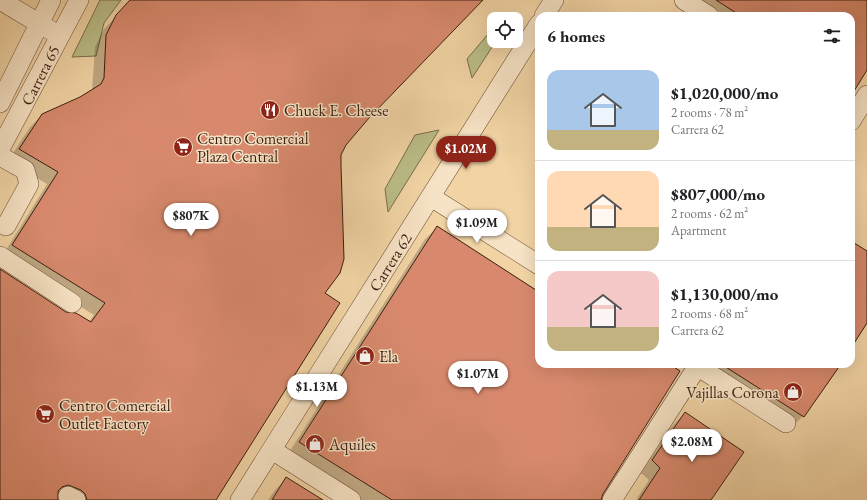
<!DOCTYPE html>
<html lang="en">
<head>
<meta charset="utf-8">
<style>
	:root { --surface:#fff; --page:#f2f2f2; --text:#202124; --muted:#757577; --line:#e0e0e0; --accent:#8f2418 }
	body { margin:0; font-family:"EB Garamond",serif; background:var(--page); color:var(--text); height:100vh; display:flex; flex-direction:column; font-size:15px; white-space:nowrap }
	* { box-sizing:border-box; margin:0 }
	p { font-size:13px; color:var(--muted) }
	.icon { flex:none; width:22px; height:22px; fill:none; stroke:currentColor; stroke-width:2; stroke-linecap:round; stroke-linejoin:round }
	.map { position:relative; flex:1; overflow:hidden }
	.drawer { position:absolute; left:535px; top:12px; width:320px; height:356px; display:flex; flex-direction:column; background:var(--surface); border-radius:12px; box-shadow:0 4px 16px #0002 }
	.drawer>* { flex:none }
	.buttons { position:absolute; left:487px; top:12px; display:grid; gap:8px }
	.buttons a { display:grid; place-items:center; width:36px; height:36px; border-radius:8px; background:var(--surface); box-shadow:0 4px 16px #0002; font-size:20px }
	.price { position:absolute; translate:-50% -34px; padding:0 9px; border-radius:14px; background:#fff; color:#222; font-size:13px; line-height:26px; filter:drop-shadow(0 1px 2px #0008) }
	.price::after { content:''; position:absolute; left:50%; top:24px; width:12px; height:9px; margin-left:-6px; background:inherit; clip-path:polygon(0 0,100% 0,50% 100%) }
	.price.active { background:var(--accent); color:#fff }
	ul { padding:0; list-style:none }
	li { display:flex; align-items:center; gap:12px; height:100px; padding:0 12px }
	li+li { border-top:1px solid var(--line) }
	li span { display:grid; place-items:center; flex:none; width:112px; height:80px; border-radius:12px; color:#555 }
	li>.icon { margin-inline-start:auto }
	span .icon { width:48px; height:48px; fill:#fffc; stroke-width:1 }
	li b { font-size:17px }
	h2 { display:flex; justify-content:space-between; align-items:center; height:48px; padding:0 12px; font-size:17px }
	.map>svg:first-child { display:block }
	.grass { fill:#babc86; stroke:#7b6d4b }
	.shadow { fill:#0003 }
	.building { fill:#d8896d; stroke:#3c1e10 }
	.lines { fill:none; stroke-linecap:round; stroke-linejoin:round }
	.minor-casing { stroke:#694b35; stroke-width:20 }
	.minor { stroke:#f6e2c4; stroke-width:19 }
	.labels { text-anchor:middle; stroke-width:3; stroke-linejoin:round; paint-order:stroke }
	.street-label { font-size:16px; fill:#3c1e10; stroke:#f6e2c4 }
	.poi-label { font-size:16px; fill:#3c1e10; stroke:#f6e2c4; text-anchor:start }
</style>
</head>
<body>
<div class="map">
<svg width="867" height="500" viewBox="0 0 867 500">
	<rect width="100%" height="100%" fill="#f1d3a4"/>
	<filter id="stains"><feTurbulence type="fractalNoise" baseFrequency=".005" numOctaves="4"/><feColorMatrix values="0 0 0 0 .2 0 0 0 0 .09 0 0 0 0 .02 0 0 0 .5 -.17"/></filter>
	<radialGradient id="worn" r=".72"><stop offset=".6" stop-color="#630" stop-opacity="0"/><stop offset="1" stop-color="#630" stop-opacity=".3"/></radialGradient>
	<!-- grass -->
	<g class="grass">
		<path d="M100 0H121L104 23 96 56 72 57Z"/>
		<path d="M494 27V41H496L472 78 467 59Z"/>
		<path d="M439 130 388 212 385 189 415 135Z"/>
	</g>
	<!-- shadow -->
	<g class="shadow">
		<path d="M132 0H480L368 117 345 145 340 155 323 293 215 500H64L57 497 58 500H0V269L66 313 89 322 94 315 1 258 47 184 8 161 30 127 42 115 81 98 92 91 95 47 104 29Z"/>
		<path d="M686 0H867V68L851 92V16H711Z"/>
		<path d="M437 228 539 293V364H667L600 500H361L288 454 425 239Z"/>
		<path d="M712 364H838L803 416 791 428 706 373Z"/>
		<path d="M685 413 710 500H636L649 480 641 473 673 425Z"/>
		<path d="M287 478 321 500H268L275 490Z"/>
	</g>
	<!-- building -->
	<g class="building">
		<path d="M130 0H483L369 118 346 145 341 155V165L344 259 340 273 325 293 340 303 216 500H87L85 494 81 490 68 485 62 487 58 491V500H0V269L66 312 76 313 91 322 105 303 12 245 58 172 19 149 42 114 80 97 101 84 104 78 106 35 116 15Z"/>
		<path d="M716 0H867V70L851 96V16H741Z"/>
		<path d="M437 226 539 292V364H669L680 371 603 494 601 500H392L299 442Z"/>
		<path d="M851 241 867 251V323L851 348Z"/>
		<path d="M721 364H841L804 417Z"/>
		<path d="M685 412 744 452 711 500H639L660 468 652 460Z"/>
		<path d="M286 477 323 500H272Z"/>
	</g>
	<g class="lines">
		<defs>
			<g id="minor">
				<path d="M0 0 50 30"/>
				<path d="M684 0 709 16"/>
				<path d="M544 16 554 0"/>
				<path d="M0 103 51 0"/>
				<path d="M851 121 867 95"/>
				<path d="M0 149 79 0"/>
				<path d="M0 156 25 170 29 184 6 226"/>
				<path d="M431 197 539 265"/>
				<path d="M0 256 72 303"/>
				<path d="M694 364 786 423"/>
				<path d="M272 450 351 500"/>
				<path d="M68 496 76 500"/>
				<path d="M240 500 539 24"/>
				<path d="M612 500 699 364"/>
			</g>
		</defs>
		<!-- minor casing -->
		<use href="#minor" class="minor-casing"/>
		<!-- minor -->
		<use href="#minor" class="minor"/>
	</g>
	<!-- icons -->
	<defs>
		<symbol id="restaurant-disc" viewBox="-11 -11 22 22"><circle r="9.5" fill="#8f2418" stroke="#f6e2c4"/><path d="M-5-6h1v4h1v-4h1v4h1v-4h1v5L-1.5 .5V6h-2V.5L-5-1ZM5-6V6H3V1.5H1.5Q1.5-4 5-6Z" fill="#fff"/></symbol>
		<symbol id="supermarket-disc" viewBox="-11 -11 22 22"><circle r="9.5" fill="#8f2418" stroke="#f6e2c4"/><path d="M-6-5.5h2.5l.6 2H6L4.5 2H-2.5L-4.4-4H-6ZM-1.5 3.2a1.3 1.3 0 1 0 .1 0ZM3 3.2a1.3 1.3 0 1 0 .1 0Z" fill="#fff"/></symbol>
		<symbol id="shop-disc" viewBox="-11 -11 22 22"><circle r="9.5" fill="#8f2418" stroke="#f6e2c4"/><path d="M-5-2.5h2.3a2.7 3.5 0 0 1 5.4 0H5L5.5 6h-11ZM-1.5-2.5h3a1.5 2.3 0 0 0-3 0Z" fill="#fff"/></symbol>
	</defs>
	<g fill-rule="evenodd">
		<use href="#restaurant-disc" x="259" y="99" width="22" height="22"/>
		<use href="#supermarket-disc" x="172" y="136" width="22" height="22"/>
		<use href="#shop-disc" x="354" y="345" width="22" height="22"/>
		<use href="#shop-disc" x="782" y="381" width="22" height="22"/>
		<use href="#supermarket-disc" x="34" y="403" width="22" height="22"/>
		<use href="#shop-disc" x="304" y="433" width="22" height="22"/>
	</g>
	<g class="labels">
		<!-- street labels -->
		<g class="street-label">
			<text transform="translate(40 75) rotate(-63)" y="6">Carrera 65</text>
			<text transform="translate(390 262) rotate(-58)" y="6">Carrera 62</text>
		</g>
		<!-- poi labels -->
		<g class="poi-label">
			<text x="284" y="116">Chuck E. Cheese</text>
			<text x="197" y="144">Centro Comercial<tspan x="197" dy="18">Plaza Central</tspan></text>
			<text x="379" y="362">Ela</text>
			<text x="779" y="398" text-anchor="end">Vajillas Corona</text>
			<text x="59" y="411">Centro Comercial<tspan x="59" dy="18">Outlet Factory</tspan></text>
			<text x="329" y="450">Aquiles</text>
		</g>
	</g>
	<rect width="100%" height="100%" filter="url(#stains)"/>
	<rect width="100%" height="100%" fill="url(#worn)"/>
</svg>
<div class="buttons">
<a><svg class="icon" aria-label="locate" viewBox="0 0 24 24"><circle cx="12" cy="12" r="6"/><path d="M12 2v4M12 18v4M2 12h4M18 12h4"/></svg></a>
</div>
<b class="price active" style="left:466px;top:170px">$1.02M</b>
<b class="price" style="left:191px;top:237px">$807K</b>
<b class="price" style="left:477px;top:244px">$1.09M</b>
<b class="price" style="left:478px;top:395px">$1.07M</b>
<b class="price" style="left:317px;top:408px">$1.13M</b>
<b class="price" style="left:692px;top:463px">$2.08M</b>
<section class="drawer">
<h2>6 homes<svg class="icon" aria-label="filters" viewBox="0 0 24 24"><path d="M4 7h16M4 17h16"/><circle cx="9" cy="7" r="2"/><circle cx="15" cy="17" r="2"/></svg></h2>
<ul>
<li><span style="background:linear-gradient(#a9c7e8 75%,#c2b280 0)"><svg class="icon" aria-label="home" viewBox="0 0 24 24"><path d="M3 11l9-7 9 7M6 9v11h12V9"/></svg></span><div><b>$1,020,000/mo</b><p>2 rooms · 78 m²</p><p>Carrera 62</p></div></li>
<li><span style="background:linear-gradient(#ffd9b3 70%,#c2b280 0)"><svg class="icon" aria-label="home" viewBox="0 0 24 24"><path d="M3 11l9-7 9 7M6 9v11h12V9"/></svg></span><div><b>$807,000/mo</b><p>2 rooms · 62 m²</p><p>Apartment</p></div></li>
<li><span style="background:linear-gradient(#f6c9c9 70%,#c2b280 0)"><svg class="icon" aria-label="home" viewBox="0 0 24 24"><path d="M3 11l9-7 9 7M6 9v11h12V9"/></svg></span><div><b>$1,130,000/mo</b><p>2 rooms · 68 m²</p><p>Carrera 62</p></div></li>
</ul>
</section>
</div>
</body>
</html>
